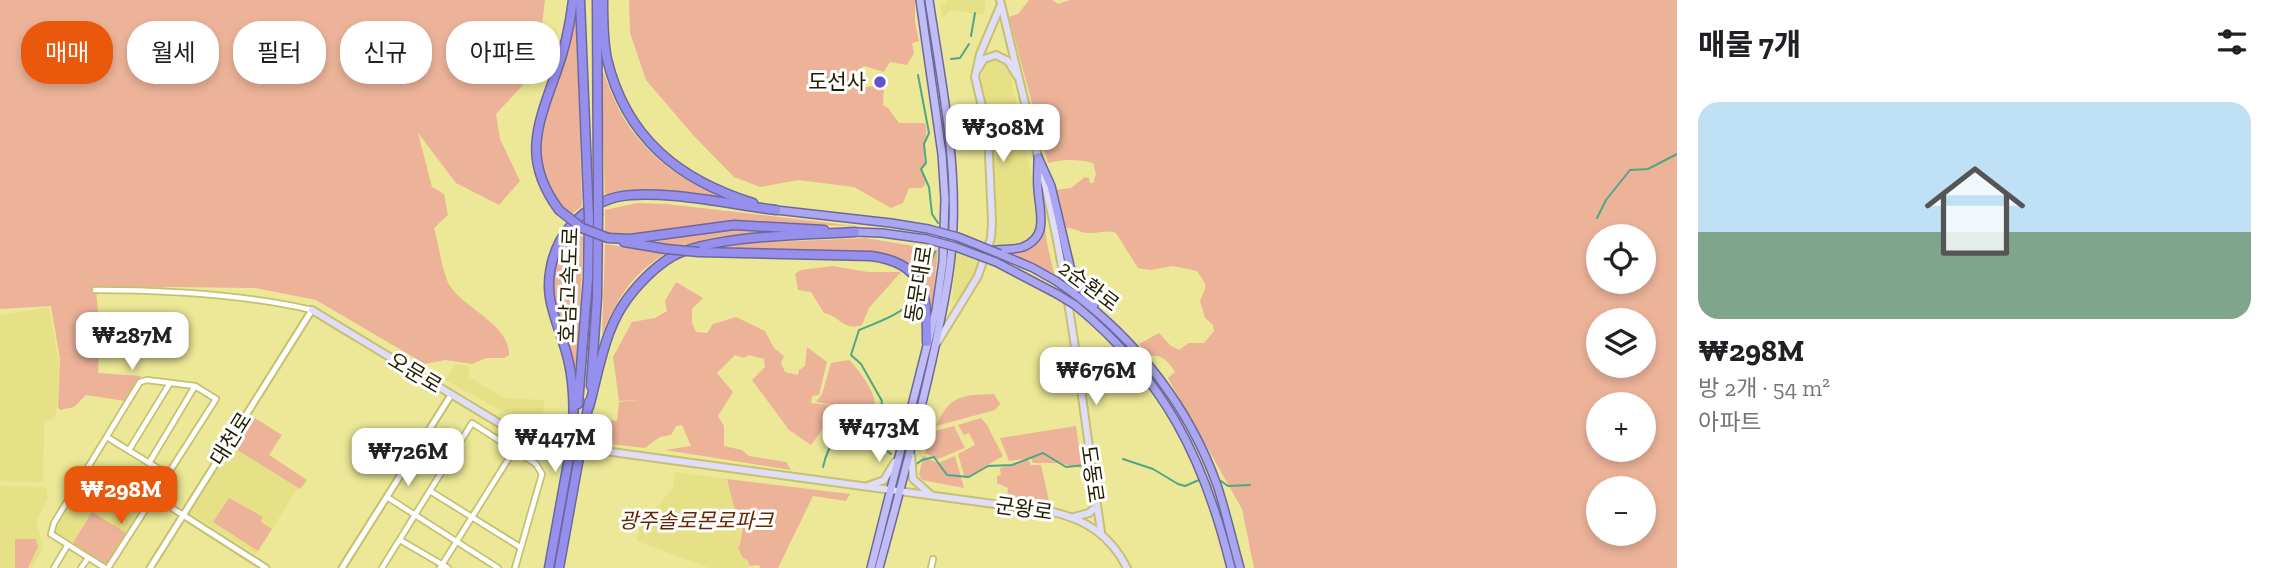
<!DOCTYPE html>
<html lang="ko">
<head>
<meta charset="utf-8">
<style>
	:root { --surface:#fff; --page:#f2f2f2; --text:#202124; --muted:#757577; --line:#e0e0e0; --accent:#ea580c }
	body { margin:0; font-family:"Zilla Slab","Noto Sans KR",serif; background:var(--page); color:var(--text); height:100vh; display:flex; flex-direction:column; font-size:26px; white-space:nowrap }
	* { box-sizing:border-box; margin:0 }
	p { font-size:23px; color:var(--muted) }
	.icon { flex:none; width:38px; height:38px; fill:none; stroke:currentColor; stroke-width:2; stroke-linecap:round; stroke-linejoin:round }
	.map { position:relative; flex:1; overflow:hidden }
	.sheet { display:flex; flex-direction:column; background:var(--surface); width:595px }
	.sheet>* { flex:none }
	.guide { position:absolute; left:21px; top:21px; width:665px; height:63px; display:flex; gap:14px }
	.controls { position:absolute; left:1586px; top:224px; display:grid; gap:14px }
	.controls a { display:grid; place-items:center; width:70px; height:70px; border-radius:50%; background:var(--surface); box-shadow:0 4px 10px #0003; font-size:35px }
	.price { position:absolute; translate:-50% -60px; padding:0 16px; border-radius:14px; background:#fff; color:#222; font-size:23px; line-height:46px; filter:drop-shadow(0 2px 4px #0008) }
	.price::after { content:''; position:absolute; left:50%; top:42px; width:21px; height:16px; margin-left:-10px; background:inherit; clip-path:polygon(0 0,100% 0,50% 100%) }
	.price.active { background:var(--accent); color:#fff }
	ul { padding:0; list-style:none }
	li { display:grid; align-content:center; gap:14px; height:371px; padding:0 21px }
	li+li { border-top:2px solid var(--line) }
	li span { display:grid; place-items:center; height:217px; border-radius:21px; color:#555 }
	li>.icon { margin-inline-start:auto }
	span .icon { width:126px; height:126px; fill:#fffc; stroke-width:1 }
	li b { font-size:30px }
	h2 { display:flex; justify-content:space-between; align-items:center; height:84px; padding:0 21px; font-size:30px }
	.tag { padding:0 24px; border-radius:28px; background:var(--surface); box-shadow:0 4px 10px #0003; font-size:24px; line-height:63px }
	.tag.active { background:var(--accent); color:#fff }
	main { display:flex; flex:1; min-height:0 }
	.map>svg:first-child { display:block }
	.built { fill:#e6e187 }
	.green { fill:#ecb399; fill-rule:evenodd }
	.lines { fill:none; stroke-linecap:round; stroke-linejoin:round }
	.stream { stroke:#50a685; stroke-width:2 }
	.minor-casing { stroke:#c5c171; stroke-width:8 }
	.tertiary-casing { stroke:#c5c171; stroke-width:9 }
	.secondary-casing { stroke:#c5c171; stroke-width:10 }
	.primary-casing { stroke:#6d689b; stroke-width:10 }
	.trunk-casing { stroke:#6d689b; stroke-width:10 }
	.motorway-casing { stroke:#6d689b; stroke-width:11 }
	.minor { stroke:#fff; stroke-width:4.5 }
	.tertiary { stroke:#fff; stroke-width:5 }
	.secondary { stroke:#e0ddfa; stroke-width:6 }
	.primary { stroke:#c0bcf5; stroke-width:7 }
	.trunk { stroke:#aba6f2; stroke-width:7 }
	.motorway { stroke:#968fee; stroke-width:8 }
	.secondary-bridge-casing { stroke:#c5c171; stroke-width:10; stroke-linecap:butt }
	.trunk-bridge-casing { stroke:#6d689b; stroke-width:10; stroke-linecap:butt }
	.motorway-bridge-casing { stroke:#6d689b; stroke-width:11; stroke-linecap:butt }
	.secondary-bridge { stroke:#e0ddfa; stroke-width:6 }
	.trunk-bridge { stroke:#aba6f2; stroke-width:7 }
	.motorway-bridge { stroke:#968fee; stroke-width:8 }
	.poi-dot { fill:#6552cb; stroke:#fff; stroke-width:2.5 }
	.labels { text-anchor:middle; stroke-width:6; stroke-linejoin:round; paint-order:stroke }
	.poi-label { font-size:21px; fill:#211f00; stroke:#fff; text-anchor:end }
	.street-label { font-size:21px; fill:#211f00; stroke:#fff }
	.park-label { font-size:21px; font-style:italic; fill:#662700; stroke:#fff }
</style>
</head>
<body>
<main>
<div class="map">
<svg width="1677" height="568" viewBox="0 0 1677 568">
	<rect width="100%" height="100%" fill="#ece897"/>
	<!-- built -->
	<g class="built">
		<path d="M947 0H984L986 4 983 15 950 10 943 18 940 4 946 3Z"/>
		<path d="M997 59 1005 62 1009 68 1039 213 1037 225 1027 240 1016 245 1006 246 992 243 995 209 990 132 980 86 984 67 990 61Z"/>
		<path d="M956 252 981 262 959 299 952 302Z"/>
		<path d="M49 307 59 364 57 409 54 419 44 421 43 482 0 481V315Z"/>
		<path d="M455 364 469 366V377L504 398 544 400 542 429 517 419 445 380Z"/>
		<path d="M232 446 298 488 256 554 190 513Z"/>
		<path d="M94 465 147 498 149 502 109 563 105 564 56 533 57 524Z"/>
		<path d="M675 472 727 479 735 511 744 517 741 527 740 545 750 566 748 568H709L637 541 640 526 673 488Z"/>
		<path d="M0 486 46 487 48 499 36 521 43 547 32 568H0Z"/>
	</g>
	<!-- green -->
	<g class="green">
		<path d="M0 0H545L537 70 496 114 500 139 520 181 499 205 456 183 418 133 432 187 444 194 448 215 434 228C438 241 443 276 450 286 463 307 511 326 509 355L504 358H486L472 364 445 360 425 364 316 300 255 288 173 287 96 290 100 333 98 373 141 376 125 401 86 395 74 407 60 410 58 407 60 359 51 306 0 309Z"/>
		<path d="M629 0H915V22L919 41 912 43 914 53 907 65 890 62 884 72 864 66 850 76 857 87 884 86 883 105 888 108 899 123H925C929 138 921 146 925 163L920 169 925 177V185L921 188H909L903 203 891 208 854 187 798 180 760 187 734 177 693 135 646 80 630 33Z"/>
		<path d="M1029 0H1052L1058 4 1070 0H1677V568H1254L1242 509 1168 378 1175 372C1169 362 1162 354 1150 356L1139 344 1159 333 1171 346 1179 350 1189 343H1204L1214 331 1213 325 1205 318 1200 301C1207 284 1208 287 1197 271L1173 266 1150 270 1138 268 1116 233C1105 229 1099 234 1087 233 1078 232 1073 227 1064 228L1055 190 1071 188 1085 177 1089 178 1090 183H1093L1096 174 1093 163C1078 159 1062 159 1048 163L1009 17 1018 14ZM1598 236H1643V282H1598ZM1598 320H1643V366H1598ZM1598 404H1643V450H1598ZM1598 488H1643V534H1598Z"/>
		<path d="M576 2 582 206 571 215C526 174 539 132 554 80 561 54 568 28 576 2Z"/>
		<path d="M601 67C608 83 614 102 623 117 649 161 689 185 735 202L630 191 605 195Z"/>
		<path d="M637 203 667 204 855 226 744 223 689 227 635 237H623L605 233V210Z"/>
		<path d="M1044 218 1047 243 1055 278 1010 254 1028 246Z"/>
		<path d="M569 228 583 237 578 364 573 366C563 336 543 296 553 264 557 252 564 240 569 228Z"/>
		<path d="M736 229 790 231 721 236 678 246 638 243 701 232Z"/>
		<path d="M865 238 938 250 932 308C927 281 918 273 895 260L705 249 725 244Z"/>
		<path d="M605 244 666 253C631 275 617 298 602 335Z"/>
		<path d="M833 266 868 272H901L869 308 862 325C842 331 842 317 824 313L811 292 798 290 795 274 801 270Z"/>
		<path d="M676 282 703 298 692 309V323L696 332 707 333 713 324 736 317 765 331 774 348 784 356 781 363 785 372 798 375 799 370 805 366 807 347 827 362 819 395 812 396 811 403 840 406 816 402 822 394 831 363 849 360C856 366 878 395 874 405 874 407 868 413 867 414 849 409 839 421 826 433L824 429 828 422 811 445 789 430 752 380 765 367 764 359 749 355 744 358 735 355 717 373 733 392 718 416 724 426V446L742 450 749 456 786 462 791 470 665 450 691 446 682 425 676 426 671 435 660 437 645 448 600 443 602 420 617 421 619 402 639 400 619 401 613 357 632 322 655 318 667 311 665 301Z"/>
		<path d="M994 394 1000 404 995 410 936 426C950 395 961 395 994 394Z"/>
		<path d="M250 415 282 435 269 455 307 480 300 489 231 446Z"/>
		<path d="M981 418 987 425 1003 456 965 479 958 454 975 445 969 433 964 435 958 425Z"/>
		<path d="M954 426 965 448 938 459 925 453 928 433Z"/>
		<path d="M1076 426 1082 468 1056 463H1033L1031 458 1009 461 1000 438Z"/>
		<path d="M923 456 938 463 955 456 964 488 922 480 919 475Z"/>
		<path d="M1028 459 1031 465H1041L1049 501 1007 496 1008 488 997 483V476L1001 475 1000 468Z"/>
		<path d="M727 479 850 494 846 501 813 496 778 568H760L759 565 750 566 747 560 743 558 738 548 740 545 744 518 735 511Z"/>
		<path d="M229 498 263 517 261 522 272 529 258 551 213 522Z"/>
		<path d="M92 512 128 534 109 563 105 564 73 543Z"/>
		<path d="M15 539H36L38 547 28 568H15Z"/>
	</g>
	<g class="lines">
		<!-- stream -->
		<g class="stream">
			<path d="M971 36 975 13"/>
			<path d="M951 59 960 58 969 44"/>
			<path d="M918 75 929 133 924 144 926 163 921 169 929 187 932 214 938 223"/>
			<path d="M1597 218 1606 200 1630 170 1648 169 1677 154"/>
			<path d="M924 277 935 252"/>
			<path d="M891 454 882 447 870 431C870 419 881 412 882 401L861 364 851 355 859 330C877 323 910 311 919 293"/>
			<path d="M1123 459 1153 469 1178 484 1185 486 1199 480"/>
			<path d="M915 465 922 460 934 457 947 475 969 477 988 466 1012 465 1043 453 1066 467 1085 465"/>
			<path d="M823 467C829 440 840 430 868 428"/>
			<path d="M1221 481 1228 486 1250 485"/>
		</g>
		<defs>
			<g id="minor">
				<path d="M95 290C167 290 242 294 312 310"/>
				<path d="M107 437 167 474"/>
				<path d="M129 450 170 383"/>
				<path d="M149 463 195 386"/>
				<path d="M430 491 520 547"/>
				<path d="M154 497 183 515"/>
				<path d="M387 497 498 568"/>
				<path d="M400 540 448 568"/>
				<path d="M54 568 67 546"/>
				<path d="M81 568 88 558"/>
				<path d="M105 568 51 534 54 523 140 382 147 380 195 386 216 399 108 568"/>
				<path d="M382 568 472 423 536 464 542 474 515 568"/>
				<path d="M440 568 514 450"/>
				<path d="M931 568 933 559"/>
			</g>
			<g id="tertiary">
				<path d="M183 515 266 568"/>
				<path d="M150 568 312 310"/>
				<path d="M342 568 451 395"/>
			</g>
			<g id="secondary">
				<path d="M1000 0 1039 161"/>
				<path d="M978 69 984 59 996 55 1008 61 1017 76"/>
				<path d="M1042 172C1071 290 1083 412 1101 532"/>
				<path d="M312 310 512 431 529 440 549 444"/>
				<path d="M937 343 978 276 991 238 992 223 988 132 975 77 980 54 1000 7"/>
				<path d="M597 450 1053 512C1087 520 1111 536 1127 568"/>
				<path d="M911 455 913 479 931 495"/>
				<path d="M868 486 884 480 895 462"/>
				<path d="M1074 517 1089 513 1097 506"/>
			</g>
			<g id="primary">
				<path d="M871 568 936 310 943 261 945 199 942 154 920 0"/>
				<path d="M879 568C899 495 919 421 935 347 943 307 952 268 953 226 956 151 940 74 929 0"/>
			</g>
			<g id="trunk">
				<path d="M1038 157 1051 186 1070 266 1074 278 1094 305"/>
				<path d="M776 210 891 223 928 229"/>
				<path d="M855 232 882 233 926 239"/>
				<path d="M995 250C1004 249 1014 250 1023 247 1050 236 1039 211 1038 189 1037 180 1038 170 1038 161"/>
				<path d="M1000 254 1033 268 1056 281"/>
				<path d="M996 262 1057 294"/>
				<path d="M1073 293C1138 342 1189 407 1217 485 1226 512 1232 540 1240 568"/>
				<path d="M1075 305C1164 378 1204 457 1231 568"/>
			</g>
			<g id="motorway">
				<path d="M580 0 588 196"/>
				<path d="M597 0 598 193"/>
				<path d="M603 0C603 20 603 40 607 59 626 138 679 180 753 203"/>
				<path d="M559 210C522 160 537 126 556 73 565 49 570 25 573 0"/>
				<path d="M608 238 630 239 734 225 824 230"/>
				<path d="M624 242 666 249"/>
				<path d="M699 252 871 256C926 263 927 295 927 342"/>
				<path d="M591 386 597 297 598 215"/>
				<path d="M578 404 588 279 589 218"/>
				<path d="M589 407C598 374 604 334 623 305 635 287 654 267 673 256 712 235 808 235 855 232"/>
				<path d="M573 434C574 407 574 381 567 355 562 336 553 317 550 298 547 280 551 258 560 241 571 221 594 202 617 197 658 188 733 205 776 210"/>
				<path d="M549 568 574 430"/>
				<path d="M559 568 589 402"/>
			</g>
		</defs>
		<!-- minor casing -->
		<use href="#minor" class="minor-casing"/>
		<!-- tertiary casing -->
		<use href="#tertiary" class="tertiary-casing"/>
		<!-- secondary casing -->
		<use href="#secondary" class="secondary-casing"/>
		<!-- primary casing -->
		<use href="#primary" class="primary-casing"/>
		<!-- trunk casing -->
		<use href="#trunk" class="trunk-casing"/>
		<!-- motorway casing -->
		<use href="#motorway" class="motorway-casing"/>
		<!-- minor -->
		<use href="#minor" class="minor"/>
		<!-- tertiary -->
		<use href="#tertiary" class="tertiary"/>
		<!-- secondary -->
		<use href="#secondary" class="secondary"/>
		<!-- primary -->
		<use href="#primary" class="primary"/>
		<!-- trunk -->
		<use href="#trunk" class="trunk"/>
		<!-- motorway -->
		<use href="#motorway" class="motorway"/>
		<defs>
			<path id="secondary-bridge" d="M549 444 597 450"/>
			<g id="trunk-bridge">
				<path d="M928 229 958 237 1000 254"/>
				<path d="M926 239 956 247 996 262"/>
				<path d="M1056 281 1073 293"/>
				<path d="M1057 294 1075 305"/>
			</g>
			<g id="motorway-bridge">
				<path d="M598 193V215"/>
				<path d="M588 196 589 218"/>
				<path d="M559 210 582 228 608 238"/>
				<path d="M666 249 699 252"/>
			</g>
		</defs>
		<!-- secondary-bridge casing -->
		<use href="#secondary-bridge" class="secondary-bridge-casing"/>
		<!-- trunk-bridge casing -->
		<use href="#trunk-bridge" class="trunk-bridge-casing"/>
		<!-- motorway-bridge casing -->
		<use href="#motorway-bridge" class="motorway-bridge-casing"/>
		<!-- secondary-bridge -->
		<use href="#secondary-bridge" class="secondary-bridge"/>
		<!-- trunk-bridge -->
		<use href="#trunk-bridge" class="trunk-bridge"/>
		<!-- motorway-bridge -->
		<use href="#motorway-bridge" class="motorway-bridge"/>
	</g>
	<!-- markers -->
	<circle class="poi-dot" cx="880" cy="82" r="7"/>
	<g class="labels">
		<!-- poi labels -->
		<g class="poi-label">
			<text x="866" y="89">도선사</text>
		</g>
		<!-- street labels -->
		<g class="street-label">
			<text transform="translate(919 284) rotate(-81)" y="7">동문대로</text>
			<text transform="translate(569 285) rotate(-88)" y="7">호남고속도로</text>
			<text transform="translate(1089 286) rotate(37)" y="7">2순환로</text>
			<text transform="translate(415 373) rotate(31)" y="7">오문로</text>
			<text transform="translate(231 439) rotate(-58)" y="7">대천로</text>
			<text transform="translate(1092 474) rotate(82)" y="7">도동로</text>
			<text transform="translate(1024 509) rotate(8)" y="7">군왕로</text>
		</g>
		<!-- park labels -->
		<g class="park-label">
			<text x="696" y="528">광주솔로몬로파크</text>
		</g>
	</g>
</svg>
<div class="controls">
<a><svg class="icon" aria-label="locate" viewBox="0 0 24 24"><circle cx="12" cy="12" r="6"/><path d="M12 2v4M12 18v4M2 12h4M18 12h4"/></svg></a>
<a><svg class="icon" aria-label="layers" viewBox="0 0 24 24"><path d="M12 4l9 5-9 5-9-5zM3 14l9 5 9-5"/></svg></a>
<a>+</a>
<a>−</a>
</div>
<b class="price" style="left:1003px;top:164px">₩308M</b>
<b class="price" style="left:132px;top:372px">₩287M</b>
<b class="price" style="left:1096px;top:407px">₩676M</b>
<b class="price" style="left:879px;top:464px">₩473M</b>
<b class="price" style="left:555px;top:474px">₩447M</b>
<b class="price" style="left:408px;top:488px">₩726M</b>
<b class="price active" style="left:121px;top:526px">₩298M</b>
<div class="guide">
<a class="tag active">매매</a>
<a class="tag">월세</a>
<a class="tag">필터</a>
<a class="tag">신규</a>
<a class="tag">아파트</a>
</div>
</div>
<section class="sheet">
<h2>매물 7개<svg class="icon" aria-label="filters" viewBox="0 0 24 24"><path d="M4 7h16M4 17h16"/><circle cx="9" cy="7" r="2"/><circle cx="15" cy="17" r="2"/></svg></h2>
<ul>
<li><span style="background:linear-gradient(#bfe0f5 60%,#7fa58c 0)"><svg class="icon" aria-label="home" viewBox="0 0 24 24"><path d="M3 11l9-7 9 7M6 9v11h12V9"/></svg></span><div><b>₩298M</b><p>방 2개 · 54 m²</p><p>아파트</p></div></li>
</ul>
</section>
</main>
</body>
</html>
